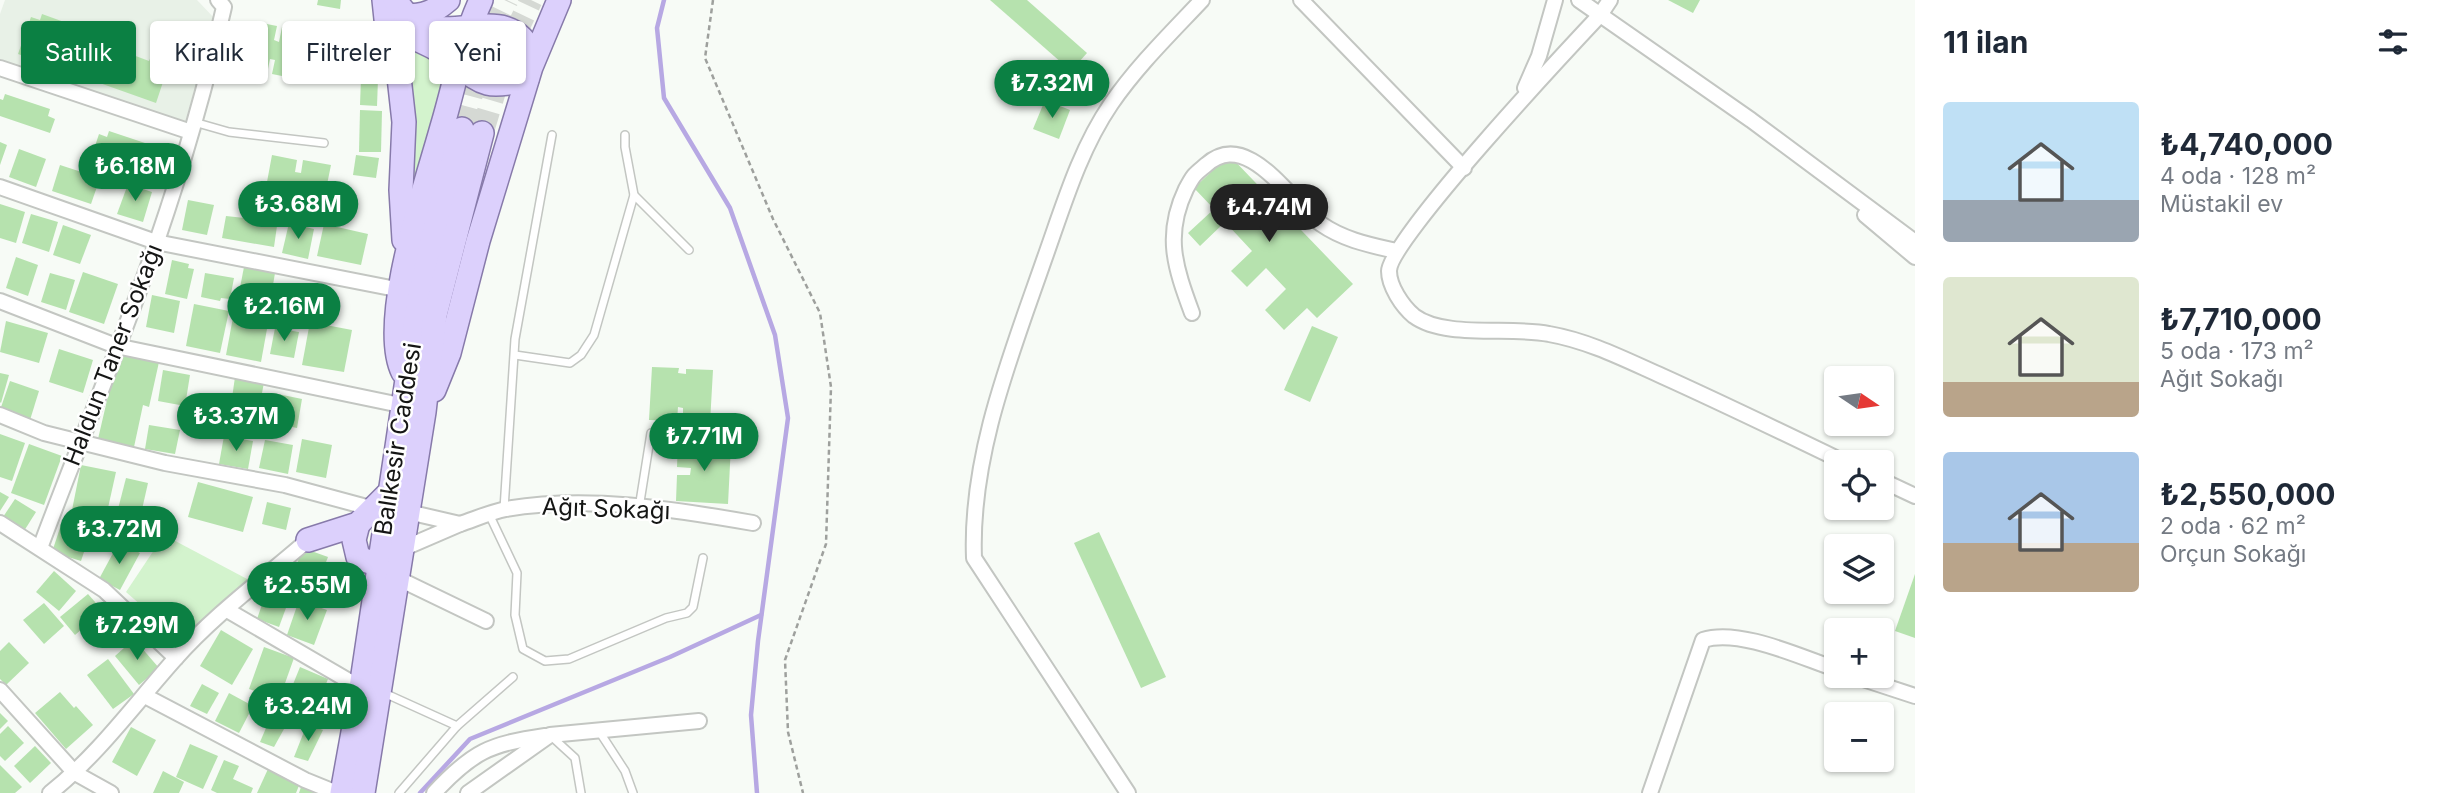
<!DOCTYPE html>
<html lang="tr">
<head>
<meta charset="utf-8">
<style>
	:root { --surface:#fff; --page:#f2f2f3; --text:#1f2937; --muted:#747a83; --accent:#0b8043 }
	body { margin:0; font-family:Inter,sans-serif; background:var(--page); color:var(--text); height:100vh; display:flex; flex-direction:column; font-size:26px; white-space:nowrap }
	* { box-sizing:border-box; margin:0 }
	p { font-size:23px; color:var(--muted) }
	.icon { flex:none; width:38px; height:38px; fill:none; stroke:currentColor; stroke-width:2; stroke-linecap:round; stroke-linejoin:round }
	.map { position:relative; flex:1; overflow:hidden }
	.side { display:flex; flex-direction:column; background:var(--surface); width:525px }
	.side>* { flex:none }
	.top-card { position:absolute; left:21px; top:21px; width:665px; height:63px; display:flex; gap:14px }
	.needle { width:46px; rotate:103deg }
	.buttons { position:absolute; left:1824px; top:366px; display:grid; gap:14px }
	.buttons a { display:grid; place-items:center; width:70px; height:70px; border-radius:7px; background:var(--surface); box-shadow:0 2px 5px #0004; font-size:35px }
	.price { position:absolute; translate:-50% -60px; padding:0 16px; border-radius:24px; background:var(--accent); color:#fff; font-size:23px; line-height:46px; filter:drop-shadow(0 2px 4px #0008) }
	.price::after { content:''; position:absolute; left:50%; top:42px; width:21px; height:16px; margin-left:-10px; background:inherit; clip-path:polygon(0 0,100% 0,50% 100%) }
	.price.current { background:#222; color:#fff }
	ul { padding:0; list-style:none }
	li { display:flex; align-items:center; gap:21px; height:175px; padding:0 28px }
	li span { display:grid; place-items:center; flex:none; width:196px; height:140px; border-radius:7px; color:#555 }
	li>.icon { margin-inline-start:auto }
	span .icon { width:84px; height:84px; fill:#fffc; stroke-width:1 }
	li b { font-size:30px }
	h2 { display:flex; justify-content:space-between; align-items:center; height:84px; padding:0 28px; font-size:30px }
	.tag { padding:0 24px; border-radius:7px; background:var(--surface); box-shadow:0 2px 5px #0004; font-size:24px; line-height:63px }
	.tag.current { background:var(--accent); color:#fff }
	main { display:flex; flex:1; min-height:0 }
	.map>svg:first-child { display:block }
	.built { fill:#e8f1e7 }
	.green { fill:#d3f3cd }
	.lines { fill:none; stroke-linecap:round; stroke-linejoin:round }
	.stream { stroke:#b7a8e3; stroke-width:4.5 }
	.building { fill:#b6e2ae }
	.primary-tunnel { stroke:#d5d9d4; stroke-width:23; stroke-dasharray:23 11; stroke-linecap:butt }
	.service-casing { stroke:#c3c6c2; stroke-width:10 }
	.minor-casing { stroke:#c3c6c2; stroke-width:18 }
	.primary-casing { stroke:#877aaa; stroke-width:26 }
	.path { stroke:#9ea09d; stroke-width:2.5; stroke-dasharray:5 3.5; stroke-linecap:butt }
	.service { stroke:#fff; stroke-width:7 }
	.minor { stroke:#fff; stroke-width:14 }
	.primary { stroke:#dcd0fc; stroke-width:23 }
	.labels { text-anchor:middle; stroke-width:5; stroke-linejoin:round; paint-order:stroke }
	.street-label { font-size:24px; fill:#151615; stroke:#fff }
</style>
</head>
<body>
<main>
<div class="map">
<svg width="1915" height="793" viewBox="0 0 1915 793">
	<rect width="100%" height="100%" fill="#f7fbf6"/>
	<!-- built -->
	<path class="built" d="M5 0H197L215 19 185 123 0 62V14Z"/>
	<!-- green -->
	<g class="green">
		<path d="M496 32 515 48C516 101 440 50 496 32Z"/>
		<path d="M400 47 438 61 442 83 413 186 408 185Z"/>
		<path d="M164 535 249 580 184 643 126 592Z"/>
	</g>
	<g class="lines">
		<!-- stream -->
		<g class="stream">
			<path d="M664 0 657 28 664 98 730 208 775 335 788 418 758 641 751 715 757 793"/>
			<path d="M420 793 470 739 670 657 761 615"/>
		</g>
	</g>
	<!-- building -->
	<g class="building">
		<path d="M318 0H341L340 9 317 5Z"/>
		<path d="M990 0H1027L1087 53 1071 71Z"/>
		<path d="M1668 0H1700L1693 13Z"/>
		<path d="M42 14 136 48 133 55 149 61 152 54 170 61 156 103 18 54 31 17 40 20Z"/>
		<path d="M252 21 277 26 274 40 279 42 282 27 306 31 297 79 272 74 275 60 270 59 267 74 242 69Z"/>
		<path d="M361 78 378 79 377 106 360 105Z"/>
		<path d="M5 94 50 109 48 116 55 119 50 133 0 116V99L3 100Z"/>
		<path d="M1045 100 1070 110 1059 139 1033 129Z"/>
		<path d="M360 110 382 111 381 152H359Z"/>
		<path d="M109 131 151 145 148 152 155 154 150 168 94 149 99 134 107 137Z"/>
		<path d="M0 142 7 145 0 165Z"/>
		<path d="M19 149 46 159 36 187 9 177Z"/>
		<path d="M272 155 297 160 295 172 301 173 303 160 331 165 322 209 295 204 297 194 291 193 289 203 264 198Z"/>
		<path d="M356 155 379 158 376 178 353 175Z"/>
		<path d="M1229 155 1353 284 1317 318 1307 308 1284 330 1265 310 1286 289 1266 268 1247 287 1231 271 1252 251 1225 222 1200 246 1188 233 1214 209 1194 188Z"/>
		<path d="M60 165 100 178 91 204 52 191Z"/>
		<path d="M128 184 152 192 143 222 117 214Z"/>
		<path d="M188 200 214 205 207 235 182 230Z"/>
		<path d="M0 204 25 212 16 243 0 238Z"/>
		<path d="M31 214 58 222 49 252 22 243Z"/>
		<path d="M226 216 262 220 261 223 277 226 274 247 222 238Z"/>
		<path d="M289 223 314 229 308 259 282 253Z"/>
		<path d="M324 224 368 234 361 265 317 256Z"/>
		<path d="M63 225 91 235 80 264 53 255Z"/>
		<path d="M16 257 38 265 28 296 6 288Z"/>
		<path d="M172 260 189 264 188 268 194 269 187 299 165 294Z"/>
		<path d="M244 267 275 273 269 309 237 303Z"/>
		<path d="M83 272 118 284 104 324 69 312Z"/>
		<path d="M50 273 75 280 66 310 41 302Z"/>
		<path d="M205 273 234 278 230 299 221 298 220 301 201 297Z"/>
		<path d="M285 289 339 298 335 321 281 311Z"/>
		<path d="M152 295 180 301 174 333 146 327Z"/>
		<path d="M194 304 229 311 220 353 186 346Z"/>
		<path d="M234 312 269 318 261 362 226 355Z"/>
		<path d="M6 321 48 333 39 363 0 352Z"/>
		<path d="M310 322 352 330 344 372 302 365Z"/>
		<path d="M1312 326 1338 337 1310 402 1284 390Z"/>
		<path d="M275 328 299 332 294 358 270 354Z"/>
		<path d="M59 349 93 360 83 393 49 382Z"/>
		<path d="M118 353 159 362 149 407 143 405 134 447 98 439Z"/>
		<path d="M652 367 679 368 678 373 686 374V369L713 370 710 423 683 422V408L678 407 677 421 649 420Z"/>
		<path d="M163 370 190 375 185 406 158 401Z"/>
		<path d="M0 373 9 375 1 403 0 402Z"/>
		<path d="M235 377 264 382 259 410 231 405Z"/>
		<path d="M10 381 39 391 30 420 0 410Z"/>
		<path d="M273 393 302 399 297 428 267 422Z"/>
		<path d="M149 425 180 430 175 454 145 449Z"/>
		<path d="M0 434 25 443 12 481 0 477Z"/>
		<path d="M224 436 253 441 248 469 219 464Z"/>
		<path d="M302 439 332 445 326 478 296 472Z"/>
		<path d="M265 440 293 445 288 474 259 468Z"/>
		<path d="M678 442 731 445 728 504 676 501 677 475H690L691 468 677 467Z"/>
		<path d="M29 444 62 456 44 505 11 493Z"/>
		<path d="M81 465 116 472 106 517 72 510Z"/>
		<path d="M126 478 148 483 141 514 118 509Z"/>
		<path d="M198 482 253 497 243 532 188 517Z"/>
		<path d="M0 492 9 497 0 511Z"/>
		<path d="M15 499 36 512 24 531 3 517Z"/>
		<path d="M267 502 291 508 286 530 262 524Z"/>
		<path d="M61 525 90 534 81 561 52 552Z"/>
		<path d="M1099 532 1166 677 1141 688 1074 543Z"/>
		<path d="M119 542 140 553 120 590 99 579Z"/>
		<path d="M303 548 328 557 316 588 291 579Z"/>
		<path d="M54 571 76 591 59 611 36 592Z"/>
		<path d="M1915 574V638L1895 631Z"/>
		<path d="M267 590 290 597 279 627 257 619Z"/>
		<path d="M88 594 103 611 75 635 60 617Z"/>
		<path d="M299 600 327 610 314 645 287 635Z"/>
		<path d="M44 603 64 626 44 644 23 620Z"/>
		<path d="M221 630 253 649 232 685 200 666Z"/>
		<path d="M134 639 159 668 139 685 115 656Z"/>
		<path d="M9 642 29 663 6 685 0 679V651Z"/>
		<path d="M264 647 294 658 279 700 249 689Z"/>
		<path d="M108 659 134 694 113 709 87 675Z"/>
		<path d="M300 667 328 679 313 716 285 704Z"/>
		<path d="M202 684 219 693 207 714 190 706Z"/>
		<path d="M60 692 74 708 76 706 93 725 66 749 35 713Z"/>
		<path d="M229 693 253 706 239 733 215 721Z"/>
		<path d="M0 713 8 721 0 729Z"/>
		<path d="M272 714 289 720 274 747 260 742Z"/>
		<path d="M307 724 323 730 308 761 294 757Z"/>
		<path d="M8 726 24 743 5 761 0 756V734Z"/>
		<path d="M131 727 156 740 137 776 112 762Z"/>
		<path d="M190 744 218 756 203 789 176 777Z"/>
		<path d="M35 746 51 763 30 783 14 766Z"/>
		<path d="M224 760 239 766 233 779 253 788 251 793H217L211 790Z"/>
		<path d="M0 765 22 787 15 793H0Z"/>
		<path d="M268 769 300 783 296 793H257Z"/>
		<path d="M163 771 184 782 179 793H153Z"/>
		<path d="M301 787 316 793H299Z"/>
	</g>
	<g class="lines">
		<!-- primary-tunnel -->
		<g class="primary-tunnel">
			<path d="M462 129 485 45 507 0"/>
			<path d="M482 133 506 53 531 0"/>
		</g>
		<defs>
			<g id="service">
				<path d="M194 122 229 132 324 143"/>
				<path d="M625 135V147L634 195 689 250"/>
				<path d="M515 355 570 363 581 355 594 335 634 195"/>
				<path d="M639 508 651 433"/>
				<path d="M504 509 515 339 552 135"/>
				<path d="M489 514 517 573 515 615 523 649 545 661 569 659 666 618 687 613 693 607 703 558"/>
				<path d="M382 692 457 726"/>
				<path d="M599 731 625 771 633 793"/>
				<path d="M551 736 575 758 581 793"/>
				<path d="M399 793 457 726 513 677"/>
			</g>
			<g id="minor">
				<path d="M1301 0 1464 168"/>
				<path d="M1579 0 1751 120 1915 242"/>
				<path d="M1610 0 1600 15C1569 48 1389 240 1389 271 1389 286 1402 306 1414 316 1445 339 1511 326 1549 334 1589 341 1626 360 1662 376 1724 404 1784 433 1844 462"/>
				<path d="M0 68 191 132"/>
				<path d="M1525 88 1539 56 1555 0"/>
				<path d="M0 187 156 242 401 290"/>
				<path d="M1865 215 1915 257"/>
				<path d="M0 301 116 346 405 406"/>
				<path d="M1192 313C1175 267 1164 235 1186 189 1194 174 1194 175 1206 165 1248 127 1290 202 1321 224 1344 240 1370 245 1396 251"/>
				<path d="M0 415 44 433 165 463 285 485 374 509"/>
				<path d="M1881 480 1915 496"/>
				<path d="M0 523 104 590 176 658"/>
				<path d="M460 524C475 519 491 512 506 509 587 495 673 509 753 523"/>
				<path d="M40 548C78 446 121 345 157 241 183 165 206 86 224 7L218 0"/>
				<path d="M402 549 460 524 408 512"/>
				<path d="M397 578 486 621"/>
				<path d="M227 610 361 688"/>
				<path d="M1854 676 1915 696"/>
				<path d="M0 690 75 773 111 793"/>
				<path d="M145 696 305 780 337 793"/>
				<path d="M50 793C98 755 134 705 175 659 214 615 263 579 308 540"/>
				<path d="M434 793C473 751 490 744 545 736"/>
				<path d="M468 793 550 735 699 721"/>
				<path d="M1128 793 974 558C970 456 1011 355 1044 260 1063 207 1079 151 1111 104 1137 66 1171 33 1202 0"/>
				<path d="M1650 793 1703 640C1739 628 1800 657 1836 669"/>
			</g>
			<g id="primary">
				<path d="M384 0 386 19 398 68 404 122 401 190 404 240"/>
				<path d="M395 0C402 9 407 18 418 23 459 43 511 0 534 58"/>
				<path d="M406 16C424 16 434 12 448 0"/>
				<path d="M397 31C415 39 432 44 447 56 481 82 482 91 527 79"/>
				<path d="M403 372C378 322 427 182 442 127 455 84 462 41 481 0"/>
				<path d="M434 390 449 353 478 241 531 67 559 0"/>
				<path d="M358 524 354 540 358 557C369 563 380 566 392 562"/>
				<path d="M308 540 358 524 390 492"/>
				<path d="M342 793 361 688 418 306 431 245 462 129"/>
				<path d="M363 793 424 412 435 315 482 133"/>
			</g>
		</defs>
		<!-- service casing -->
		<use href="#service" class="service-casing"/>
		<!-- minor casing -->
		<use href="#minor" class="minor-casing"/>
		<!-- primary casing -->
		<use href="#primary" class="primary-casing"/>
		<!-- path -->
		<path class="path" d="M713 0 705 58 773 219 820 313 831 387 826 544 785 660 788 732 803 793"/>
		<!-- service -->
		<use href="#service" class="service"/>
		<!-- minor -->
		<use href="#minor" class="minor"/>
		<!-- primary -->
		<use href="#primary" class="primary"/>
	</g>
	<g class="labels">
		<!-- street labels -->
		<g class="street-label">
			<text transform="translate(113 355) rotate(-69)" y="8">Haldun Taner Sokağı</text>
			<text transform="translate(398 439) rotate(-81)" y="8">Balıkesir Caddesi</text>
			<text transform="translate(606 509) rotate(2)" y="8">Ağıt Sokağı</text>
		</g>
	</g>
</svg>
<div class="buttons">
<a><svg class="needle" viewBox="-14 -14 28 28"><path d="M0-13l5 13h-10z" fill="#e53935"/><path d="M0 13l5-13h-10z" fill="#747a83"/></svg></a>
<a><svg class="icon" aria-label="locate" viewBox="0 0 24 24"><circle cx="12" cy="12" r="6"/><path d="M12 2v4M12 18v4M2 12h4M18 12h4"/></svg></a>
<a><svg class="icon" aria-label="layers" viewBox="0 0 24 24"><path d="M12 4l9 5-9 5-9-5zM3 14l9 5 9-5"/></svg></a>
<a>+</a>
<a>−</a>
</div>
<b class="price" style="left:1052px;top:120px">₺7.32M</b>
<b class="price" style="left:135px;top:203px">₺6.18M</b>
<b class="price" style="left:298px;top:241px">₺3.68M</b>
<b class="price current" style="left:1269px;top:244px">₺4.74M</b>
<b class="price" style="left:284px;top:343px">₺2.16M</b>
<b class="price" style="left:236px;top:453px">₺3.37M</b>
<b class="price" style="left:704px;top:473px">₺7.71M</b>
<b class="price" style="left:119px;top:566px">₺3.72M</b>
<b class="price" style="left:307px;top:622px">₺2.55M</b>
<b class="price" style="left:137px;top:662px">₺7.29M</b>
<b class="price" style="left:308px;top:743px">₺3.24M</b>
<div class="top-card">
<a class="tag current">Satılık</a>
<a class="tag">Kiralık</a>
<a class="tag">Filtreler</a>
<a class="tag">Yeni</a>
</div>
</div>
<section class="side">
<h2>11 ilan<svg class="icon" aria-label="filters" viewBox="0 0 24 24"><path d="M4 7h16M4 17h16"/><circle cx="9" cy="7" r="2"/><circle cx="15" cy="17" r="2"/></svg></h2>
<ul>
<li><span style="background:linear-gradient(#bfe0f5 70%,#9aa5b1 0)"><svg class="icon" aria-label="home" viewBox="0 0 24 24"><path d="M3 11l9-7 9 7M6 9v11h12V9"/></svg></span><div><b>₺4,740,000</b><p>4 oda · 128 m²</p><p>Müstakil ev</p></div></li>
<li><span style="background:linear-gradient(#dfe7d0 75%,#b9a48a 0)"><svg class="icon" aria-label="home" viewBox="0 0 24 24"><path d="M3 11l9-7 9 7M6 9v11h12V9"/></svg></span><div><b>₺7,710,000</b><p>5 oda · 173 m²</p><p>Ağıt Sokağı</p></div></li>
<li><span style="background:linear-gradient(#a9c7e8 65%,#b9a48a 0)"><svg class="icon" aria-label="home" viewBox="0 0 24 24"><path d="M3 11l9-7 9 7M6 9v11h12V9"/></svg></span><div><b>₺2,550,000</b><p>2 oda · 62 m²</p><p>Orçun Sokağı</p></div></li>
</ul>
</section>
</main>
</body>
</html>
